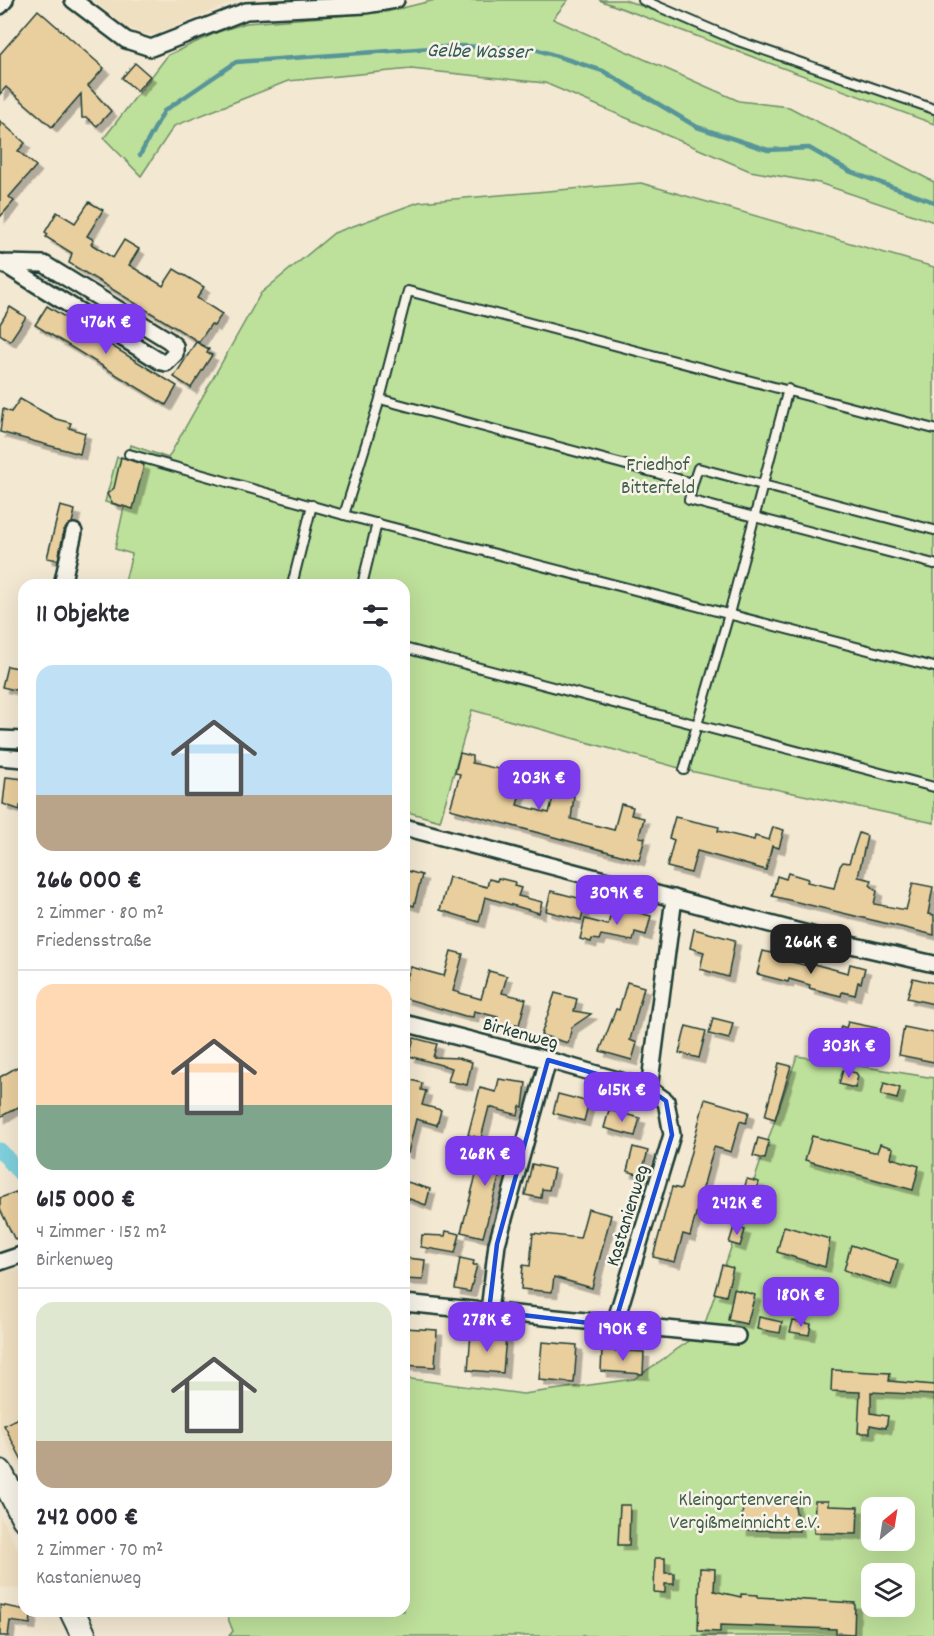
<!DOCTYPE html>
<html lang="de">
<head>
<meta charset="utf-8">
<style>
	:root { --surface:#fff; --page:#f7f7f7; --text:#2b2b33; --muted:#7c7c81; --line:#e1e1e2; --accent:#7c3aed }
	body { margin:0; font-family:Dekko,sans-serif; background:var(--page); color:var(--text); height:100vh; display:flex; flex-direction:column; font-size:22px; white-space:nowrap }
	* { box-sizing:border-box; margin:0 }
	p { font-size:20px; color:var(--muted) }
	.icon { flex:none; width:33px; height:33px; fill:none; stroke:currentColor; stroke-width:2; stroke-linecap:round; stroke-linejoin:round }
	.map { position:relative; flex:1; overflow:hidden }
	.drawer { position:absolute; left:18px; top:579px; width:392px; height:1038px; display:flex; flex-direction:column; background:var(--surface); border-radius:18px; box-shadow:0 6px 24px #0002 }
	.drawer>* { flex:none }
	.needle { width:39px; rotate:30deg }
	.buttons { position:absolute; left:861px; top:1497px; display:grid; gap:12px }
	.buttons a { display:grid; place-items:center; width:54px; height:54px; border-radius:12px; background:var(--surface); box-shadow:0 6px 24px #0002; font-size:30px }
	.price { position:absolute; translate:-50% -51px; padding:0 14px; border-radius:12px; background:var(--accent); color:#fff; font-size:20px; line-height:39px; filter:drop-shadow(0 2px 3px #0008) }
	.price::after { content:''; position:absolute; left:50%; top:36px; width:18px; height:14px; margin-left:-9px; background:inherit; clip-path:polygon(0 0,100% 0,50% 100%) }
	.price.selected { background:#222; color:#fff }
	ul { padding:0; list-style:none }
	li { display:grid; align-content:center; gap:12px; height:318px; padding:0 18px }
	li+li { border-top:2px solid var(--line) }
	li span { display:grid; place-items:center; height:186px; border-radius:18px; color:#555 }
	li>.icon { margin-inline-start:auto }
	span .icon { width:108px; height:108px; fill:#fffc; stroke-width:1 }
	li b { font-size:26px }
	h2 { display:flex; justify-content:space-between; align-items:center; height:72px; padding:0 18px; font-size:26px }
	.map>svg:first-child { display:block }
	.built { fill:#f0e0c2 }
	.green { fill:#bde09a; stroke:#6e8e67; stroke-width:1.5; fill-rule:evenodd }
	.lines { fill:none; stroke-linecap:round; stroke-linejoin:round }
	.stream { stroke:#599599; stroke-width:4.5 }
	.canal { stroke:#80d0dd; stroke-width:15 }
	.building { fill:#eacf9e; stroke:#1f3d34; stroke-width:1.5; filter:url(#shadow) }
	.lane-casing { stroke:#1f3d34; stroke-width:12 }
	.street-casing { stroke:#1f3d34; stroke-width:20 }
	.primary-casing { stroke:#1f3d34; stroke-width:28 }
	.lane { stroke:#f7f3e8; stroke-width:8 }
	.street { stroke:#f7f3e8; stroke-width:15 }
	.primary { stroke:#f7f3e8; stroke-width:24 }
	.marked { fill:none; stroke:#1d4ed8; stroke-width:4.5; stroke-linejoin:round }
	.labels { text-anchor:middle; stroke-width:5; stroke-linejoin:round; paint-order:stroke }
	.park-label { font-size:20px; fill:#3f5e48; stroke:#f7f3e8 }
	.street-label { font-size:20px; fill:#1f3d34; stroke:#f7f3e8 }
	.water-label { font-size:21px; font-style:italic; fill:#325a56; stroke:#f7f3e8 }
</style>
</head>
<body>
<div class="map">
<svg width="934" height="1636" viewBox="0 0 934 1636">
	<defs>
		<filter id="shadow"><feDropShadow dx="5.5" dy="5.5" stdDeviation="0" flood-color="#0004"/></filter>
	</defs>
	<rect width="100%" height="100%" fill="#f3e8d2"/>
	<filter id="ink" filterUnits="userSpaceOnUse"><feTurbulence type="fractalNoise" baseFrequency=".0167" numOctaves="2"/><feDisplacementMap in="SourceGraphic" scale="12" xChannelSelector="R" yChannelSelector="G"/><feConvolveMatrix kernelMatrix="1 2 1 2 8 2 1 2 1" color-interpolation-filters="sRGB"/></filter>
	<g filter="url(#ink)">
		<!-- built -->
		<g class="built">
			<path d="M93 0H238L157 34H142L124 26Z"/>
			<path d="M9 1270H24V1475L0 1430V1274Z"/>
			<path d="M0 1516 24 1561V1589L0 1587Z"/>
		</g>
		<!-- green -->
		<g class="green">
			<path d="M435 0H568L553 19 739 101 789 107 934 182V222L819 183 750 171 545 83 411 69 288 81 174 126 141 176 104 138 168 55 218 32 246 23 386 12Z"/>
			<path d="M599 0H625L934 114V124Z"/>
			<path d="M641 183 934 267V823L690 771 472 710 440 821 404 811V585H124L132 554 115 549 124 507 105 502 117 457 128 459 131 445 168 458 261 293 334 233 419 202Z"/>
			<path d="M797 1056 934 1078V1636H229L233 1631 225 1611H404V1378L523 1394 634 1379 702 1332ZM872 1508H904V1540H872ZM872 1574H904V1606H872Z"/>
		</g>
		<g class="lines">
			<!-- stream -->
			<path class="stream" d="M140 155 164 111 236 62 459 46 535 49 603 71 697 127 768 150 809 148 851 172 934 202"/>
			<!-- canal -->
			<path class="canal" d="M0 1150 24 1178"/>
		</g>
		<!-- building -->
		<g class="building">
			<path d="M38 10 104 68 88 86 111 111 97 126 87 118H82L81 94 52 127 6 87 0 94V54Z"/>
			<path d="M135 63 150 76 137 91 122 78Z"/>
			<path d="M0 121 25 143 18 151 36 166 9 197 14 201 0 217Z"/>
			<path d="M89 202 103 210 87 236 94 240 91 244 113 258 124 240 139 249 129 265 163 286 174 269 204 287 197 298 222 314 214 326 211 324 199 342 69 263 72 253 46 237 48 234 45 232 57 212 75 223Z"/>
			<path d="M47 306 177 386 166 405 35 325Z"/>
			<path d="M10 307 26 317 10 341 0 334V324Z"/>
			<path d="M196 342 209 349 207 353 212 355 191 388 174 377Z"/>
			<path d="M20 399 56 419 71 423 69 428 85 433 80 454 0 432 3 409 11 412Z"/>
			<path d="M121 457 144 465 133 509 112 503 107 494 114 488Z"/>
			<path d="M60 506 75 510 72 523 64 530 58 560 47 558Z"/>
			<path d="M7 666 24 669V692L2 687Z"/>
			<path d="M460 753 472 756V763L525 775 517 805 549 813 554 793 574 796 571 819 614 830 621 804 633 807 631 815 644 818 639 837 645 838 639 860 450 809 460 774 455 773Z"/>
			<path d="M6 777 24 779V807L20 806V810L3 804Z"/>
			<path d="M675 817 719 827 718 831 754 840 755 836 769 840 773 827 784 830 779 848 772 846 766 870 697 851 691 873 667 867 674 840 669 838Z"/>
			<path d="M859 833 867 836 858 877 872 880 870 885 877 891 874 904 906 910 913 883 933 887 928 914 934 915V935L772 896 777 876 786 879 788 873 808 879 807 882 834 888 840 866 843 862 849 863Z"/>
			<path d="M404 870 422 875 414 906 404 903Z"/>
			<path d="M449 877 487 887 489 879 497 881 498 878 515 882 514 886 521 888 518 896 542 902 539 913 485 897 479 922 440 910Z"/>
			<path d="M551 891 586 900 581 920 546 911Z"/>
			<path d="M613 906 651 916 646 935 635 932 633 941 601 935 599 940 592 939 591 942 580 939 585 919 608 925Z"/>
			<path d="M694 929 735 940 728 977 700 969 704 952 690 948Z"/>
			<path d="M451 951 463 954 453 991 481 999 489 971 507 976 502 993 526 999 519 1025 516 1024 515 1028 496 1023 498 1017 474 1011 473 1017 465 1016 404 998V985L411 967 444 976Z"/>
			<path d="M763 951 785 956 783 960 805 965 806 962 848 973 850 964 865 968 861 983 858 982 855 995 842 992 841 996 809 988 810 985 789 979 788 982 757 974Z"/>
			<path d="M913 978 934 983V1004L907 998Z"/>
			<path d="M627 982 644 987 630 1040 637 1043 632 1060 600 1051 616 1009 619 1010Z"/>
			<path d="M555 993 577 999 574 1011 591 1014 572 1027 568 1043 541 1035Z"/>
			<path d="M713 1018 733 1023 729 1039 709 1034Z"/>
			<path d="M848 1022 877 1028 873 1048 837 1040 841 1026 846 1028Z"/>
			<path d="M686 1026 706 1031 699 1058 679 1053Z"/>
			<path d="M904 1027 934 1033V1062L899 1055Z"/>
			<path d="M414 1038 437 1044 433 1057 458 1058 472 1062 467 1085 448 1081 452 1068 409 1056Z"/>
			<path d="M24 1063V1104L0 1117V1077Z"/>
			<path d="M779 1063 791 1066 775 1119 765 1116Z"/>
			<path d="M843 1070 856 1073 858 1076 855 1088 839 1084Z"/>
			<path d="M404 1078 422 1083 421 1090 426 1091 422 1105 441 1110 437 1125 416 1119 408 1153 404 1152Z"/>
			<path d="M499 1079 526 1083 523 1107 520 1106 518 1115 489 1107 481 1138 468 1135 480 1088 496 1092Z"/>
			<path d="M884 1083 900 1088 897 1099 881 1095Z"/>
			<path d="M558 1094 589 1102 584 1121 553 1113Z"/>
			<path d="M705 1099 749 1112 746 1123 740 1121 731 1152 714 1147 690 1236 683 1234 675 1262 653 1257 672 1187 681 1189Z"/>
			<path d="M609 1110 640 1118 635 1136 604 1128Z"/>
			<path d="M812 1136 874 1152H877L880 1144 893 1148 891 1158 919 1166 913 1190 805 1160Z"/>
			<path d="M484 1137 508 1144 483 1237 461 1232 476 1175 485 1154 479 1153Z"/>
			<path d="M758 1138 769 1141 765 1159 753 1156Z"/>
			<path d="M633 1147 648 1151 641 1175 627 1171Z"/>
			<path d="M532 1164 554 1169 549 1190 542 1189 541 1198 525 1195Z"/>
			<path d="M747 1179 759 1182 754 1199 742 1196Z"/>
			<path d="M404 1181 430 1189 426 1205 404 1197Z"/>
			<path d="M16 1192 24 1208V1236L15 1240 0 1209V1198Z"/>
			<path d="M588 1209 611 1215 592 1288 554 1277 552 1292 521 1289 523 1265 530 1266 533 1233 580 1238Z"/>
			<path d="M784 1226 830 1239 825 1267 777 1252Z"/>
			<path d="M734 1227 745 1230 740 1246 729 1243Z"/>
			<path d="M446 1231 460 1234 455 1253 421 1247 422 1235 445 1236Z"/>
			<path d="M851 1245 898 1260 891 1285 844 1270Z"/>
			<path d="M406 1258 425 1260 423 1280 404 1279Z"/>
			<path d="M460 1258 474 1261 473 1265H477L470 1292 455 1289Z"/>
			<path d="M722 1265 733 1268 726 1296 714 1293Z"/>
			<path d="M734 1289 755 1295 747 1324 728 1320Z"/>
			<path d="M759 1317 782 1322 780 1333 757 1329Z"/>
			<path d="M793 1321 811 1324 809 1335 790 1332Z"/>
			<path d="M404 1328 437 1330 435 1367 404 1365Z"/>
			<path d="M471 1333 506 1336 503 1373 468 1370Z"/>
			<path d="M542 1342 577 1345 574 1383 539 1380Z"/>
			<path d="M602 1350 644 1352 643 1374 601 1371Z"/>
			<path d="M832 1370 890 1373 889 1381 934 1385V1395L871 1392V1413L888 1416 886 1428 870 1425V1433H858L860 1392 831 1391Z"/>
			<path d="M24 1415V1464L4 1425Z"/>
			<path d="M743 1498 794 1500 799 1531 742 1530Z"/>
			<path d="M815 1501H828V1506L858 1507 857 1534 814 1533Z"/>
			<path d="M620 1505H630L629 1545H618Z"/>
			<path d="M655 1558H665V1573H674V1584H665V1593L654 1592Z"/>
			<path d="M700 1568 715 1569 714 1591 741 1597V1594L758 1595V1597L855 1603 854 1634 836 1633V1629L720 1625V1632L698 1631Z"/>
			<path d="M0 1605 32 1611 30 1624 10 1621 8 1636H0Z"/>
		</g>
		<g class="lines">
			<defs>
				<g id="lane">
					<path d="M643 0 738 41 934 109"/>
					<path d="M380 399 408 291 934 429"/>
					<path d="M129 454 344 515 934 667"/>
					<path d="M693 483 698 468 934 530"/>
					<path d="M344 515 380 399 693 483 689 500 934 564"/>
					<path d="M292 585 312 505"/>
					<path d="M362 585 377 523"/>
					<path d="M404 648 934 787"/>
					<path d="M684 770 729 614 788 389"/>
				</g>
				<g id="street">
					<path d="M73 0 126 40 151 48 246 11 366 5 396 0"/>
					<path d="M0 6 5 0"/>
					<path d="M0 262 2 263 161 362 166 363 175 354V346L168 340 44 264 2 263"/>
					<path d="M62 585 74 532"/>
					<path d="M0 739 24 740"/>
					<path d="M0 757 24 759"/>
					<path d="M404 827 838 942 934 964"/>
					<path d="M404 1023 548 1060 649 1089 674 898"/>
					<path d="M0 1262 24 1254"/>
					<path d="M404 1303 737 1336"/>
					<path d="M489 1311 497 1244 548 1060"/>
					<path d="M614 1326 672 1135 666 1101 649 1089"/>
				</g>
				<g id="primary">
					<path d="M0 1472 24 1518"/>
					<path d="M72 1611 84 1636"/>
				</g>
			</defs>
			<!-- lane casing -->
			<use href="#lane" class="lane-casing"/>
			<!-- street casing -->
			<use href="#street" class="street-casing"/>
			<!-- primary casing -->
			<use href="#primary" class="primary-casing"/>
			<!-- lane -->
			<use href="#lane" class="lane"/>
			<!-- street -->
			<use href="#street" class="street"/>
			<!-- primary -->
			<use href="#primary" class="primary"/>
		</g>
	</g>
	<!-- marked area -->
	<path class="marked" d="M548 1060 649 1089 666 1101 672 1135 614 1326 489 1311 497 1244Z"/>
	<g class="labels">
		<!-- park labels -->
		<g class="park-label">
			<text x="658" y="470">Friedhof<tspan x="658" dy="23">Bitterfeld</tspan></text>
			<text x="745" y="1505">Kleingartenverein<tspan x="745" dy="23">Vergißmeinnicht e.V.</tspan></text>
		</g>
		<!-- street labels -->
		<g class="street-label">
			<text transform="translate(521 1032) rotate(15)" y="7">Birkenweg</text>
			<text transform="translate(626 1215) rotate(-73)" y="7">Kastanienweg</text>
		</g>
		<!-- water labels -->
		<g class="water-label">
			<text transform="translate(479 50) rotate(1)" y="7">Gelbe Wasser</text>
		</g>
	</g>
</svg>
<div class="buttons">
<a><svg class="needle" viewBox="-14 -14 28 28"><path d="M0-13l5 13h-10z" fill="#e53935"/><path d="M0 13l5-13h-10z" fill="#7c7c81"/></svg></a>
<a><svg class="icon" aria-label="layers" viewBox="0 0 24 24"><path d="M12 4l9 5-9 5-9-5zM3 14l9 5 9-5"/></svg></a>
</div>
<b class="price" style="left:106px;top:355px">476K €</b>
<b class="price" style="left:539px;top:811px">203K €</b>
<b class="price" style="left:617px;top:926px">309K €</b>
<b class="price selected" style="left:811px;top:975px">266K €</b>
<b class="price" style="left:849px;top:1079px">303K €</b>
<b class="price" style="left:622px;top:1123px">615K €</b>
<b class="price" style="left:485px;top:1187px">268K €</b>
<b class="price" style="left:737px;top:1236px">242K €</b>
<b class="price" style="left:801px;top:1328px">180K €</b>
<b class="price" style="left:487px;top:1353px">278K €</b>
<b class="price" style="left:623px;top:1362px">190K €</b>
<section class="drawer">
<h2>11 Objekte<svg class="icon" aria-label="filters" viewBox="0 0 24 24"><path d="M4 7h16M4 17h16"/><circle cx="9" cy="7" r="2"/><circle cx="15" cy="17" r="2"/></svg></h2>
<ul>
<li><span style="background:linear-gradient(#bfe0f5 70%,#b9a48a 0)"><svg class="icon" aria-label="home" viewBox="0 0 24 24"><path d="M3 11l9-7 9 7M6 9v11h12V9"/></svg></span><div><b>266 000 €</b><p>2 Zimmer · 80 m²</p><p>Friedensstraße</p></div></li>
<li><span style="background:linear-gradient(#ffd9b3 65%,#7fa58c 0)"><svg class="icon" aria-label="home" viewBox="0 0 24 24"><path d="M3 11l9-7 9 7M6 9v11h12V9"/></svg></span><div><b>615 000 €</b><p>4 Zimmer · 152 m²</p><p>Birkenweg</p></div></li>
<li><span style="background:linear-gradient(#dfe7d0 75%,#b9a48a 0)"><svg class="icon" aria-label="home" viewBox="0 0 24 24"><path d="M3 11l9-7 9 7M6 9v11h12V9"/></svg></span><div><b>242 000 €</b><p>2 Zimmer · 70 m²</p><p>Kastanienweg</p></div></li>
</ul>
</section>
</div>
</body>
</html>
